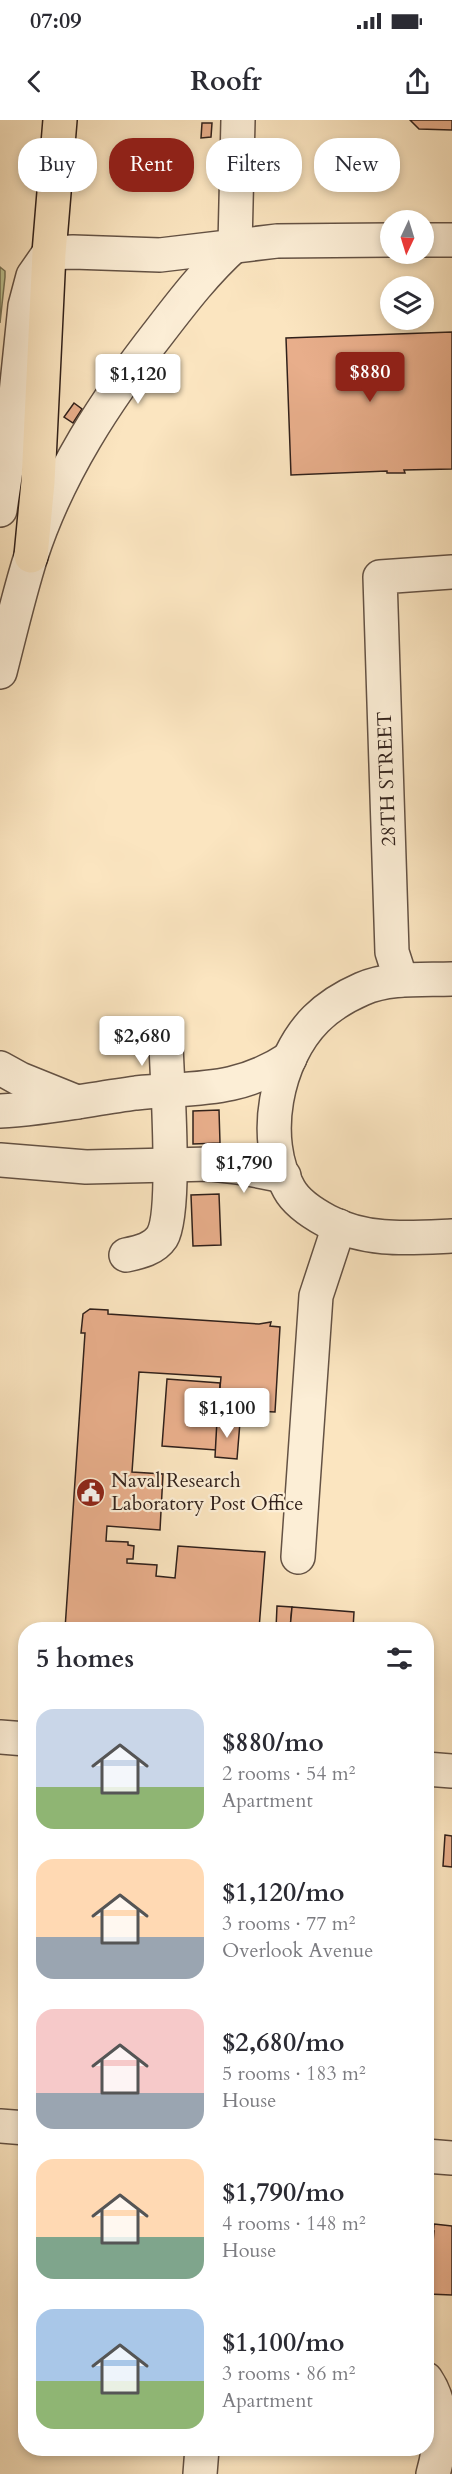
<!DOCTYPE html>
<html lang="en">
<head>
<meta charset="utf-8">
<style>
	:root { --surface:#fff; --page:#f2f2f3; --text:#2b2b33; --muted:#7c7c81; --accent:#8f2418 }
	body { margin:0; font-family:Cardo,serif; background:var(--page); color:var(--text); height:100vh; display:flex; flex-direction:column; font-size:22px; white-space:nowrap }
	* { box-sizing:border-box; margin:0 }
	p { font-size:20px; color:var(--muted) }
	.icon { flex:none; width:33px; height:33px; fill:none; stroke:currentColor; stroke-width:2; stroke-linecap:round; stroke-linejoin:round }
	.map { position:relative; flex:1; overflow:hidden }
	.panel { position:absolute; left:18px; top:1502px; width:416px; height:834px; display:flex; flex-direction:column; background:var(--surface); border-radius:24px; box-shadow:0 3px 9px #0003 }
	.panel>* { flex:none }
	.banner { position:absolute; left:18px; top:18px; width:417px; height:54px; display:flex; gap:12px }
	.needle { width:39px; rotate:184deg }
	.tools { position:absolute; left:380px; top:90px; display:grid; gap:12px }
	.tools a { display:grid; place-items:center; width:54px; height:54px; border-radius:50%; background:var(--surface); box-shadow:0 3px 9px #0003; font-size:30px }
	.price { position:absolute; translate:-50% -51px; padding:0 14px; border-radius:6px; background:#fff; color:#222; font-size:20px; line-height:39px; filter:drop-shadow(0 2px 3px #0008) }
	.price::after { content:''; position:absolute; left:50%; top:36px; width:18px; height:14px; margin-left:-9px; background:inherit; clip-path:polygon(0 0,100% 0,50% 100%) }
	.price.selected { background:var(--accent); color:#fff }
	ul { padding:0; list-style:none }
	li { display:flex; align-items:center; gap:18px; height:150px; padding:0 18px }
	li span { display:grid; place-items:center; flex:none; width:168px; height:120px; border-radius:18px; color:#555 }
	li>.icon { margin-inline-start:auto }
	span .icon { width:72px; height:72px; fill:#fffc; stroke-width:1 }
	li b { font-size:26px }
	h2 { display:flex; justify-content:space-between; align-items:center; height:72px; padding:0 18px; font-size:26px }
	.chip { padding:0 21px; border-radius:24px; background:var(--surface); box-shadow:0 3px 9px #0003; font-size:21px; line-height:54px }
	.chip.selected { background:var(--accent); color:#fff }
	.status { display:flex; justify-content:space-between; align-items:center; height:42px; padding:0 30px; background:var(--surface); direction:ltr }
	.status svg { height:16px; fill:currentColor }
	header { display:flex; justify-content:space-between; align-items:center; height:78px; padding:0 18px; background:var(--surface); font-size:27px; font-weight:700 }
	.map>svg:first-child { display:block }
	.green { fill:#bec592; stroke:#787356; stroke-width:1.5 }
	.building { fill:#e8ae8b; stroke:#31211b; stroke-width:1.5 }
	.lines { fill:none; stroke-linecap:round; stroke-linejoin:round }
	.minor-casing { stroke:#645244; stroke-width:36 }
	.highway-casing { stroke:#31211b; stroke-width:36 }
	.minor { stroke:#fceed6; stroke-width:33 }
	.highway { stroke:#fbe5c0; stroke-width:33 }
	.labels { text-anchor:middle; stroke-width:4.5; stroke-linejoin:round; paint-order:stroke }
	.street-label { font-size:20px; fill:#31211b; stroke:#fceed6 }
	.poi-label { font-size:20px; fill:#31211b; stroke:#fceed6; text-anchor:start }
</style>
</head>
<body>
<div class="status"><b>07:09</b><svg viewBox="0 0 49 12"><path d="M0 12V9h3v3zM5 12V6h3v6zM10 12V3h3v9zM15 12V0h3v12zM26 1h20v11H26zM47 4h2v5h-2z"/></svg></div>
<header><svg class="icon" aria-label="back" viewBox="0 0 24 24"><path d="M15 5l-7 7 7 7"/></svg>Roofr<svg class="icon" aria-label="share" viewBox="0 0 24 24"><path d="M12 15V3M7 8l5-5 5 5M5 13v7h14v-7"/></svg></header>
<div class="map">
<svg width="452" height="2354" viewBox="0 0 452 2354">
	<rect width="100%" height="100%" fill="#fbe5c0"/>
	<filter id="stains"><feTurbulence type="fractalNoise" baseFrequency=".00333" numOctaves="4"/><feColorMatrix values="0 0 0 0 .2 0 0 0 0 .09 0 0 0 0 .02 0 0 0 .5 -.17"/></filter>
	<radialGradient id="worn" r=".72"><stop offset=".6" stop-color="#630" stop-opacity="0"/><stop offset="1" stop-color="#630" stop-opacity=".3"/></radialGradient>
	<!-- green -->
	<path class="green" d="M0 147 5 151V157L0 203Z"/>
	<!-- building -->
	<g class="building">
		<path d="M410 0H452V10L419 9Z"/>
		<path d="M202 3H212L211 17 201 18Z"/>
		<path d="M126 20 179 22 177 56 124 55Z"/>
		<path d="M452 212V349L404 350 405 353H387V351L291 355 286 218Z"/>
		<path d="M74 283 82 289 73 303 64 297Z"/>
		<path d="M219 990 220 1023 193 1024V991Z"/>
		<path d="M219 1074 221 1125 193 1126 191 1075Z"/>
		<path d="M90 1189 108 1190V1194L259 1204 271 1202 270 1206 280 1207 275 1292 253 1291V1301L241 1300 242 1290 218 1289 221 1257 139 1252 132 1352 163 1354 160 1410 107 1406 106 1421 128 1422V1425L134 1426 133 1439H127V1443L157 1445 156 1456 175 1458 178 1426 265 1432 259 1509H65L85 1213H81L83 1194Z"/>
		<path d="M167 1259 220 1263 216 1330 162 1326Z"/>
		<path d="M217 1300 240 1302 237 1339 215 1337Z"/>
		<path d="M277 1486 292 1487 290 1509H276Z"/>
		<path d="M292 1487 354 1492 353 1509H290Z"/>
		<path d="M445 1715 452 1716V1747L443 1746Z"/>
		<path d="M434 2104 452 2106V2175L428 2174Z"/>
		<path d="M426 2110 434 2111 429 2168H426Z"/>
	</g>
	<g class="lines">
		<defs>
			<g id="minor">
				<path d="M423 120H452"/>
				<path d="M235 125 238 0"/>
				<path d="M0 390 13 303 25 186 33 156 49 133 73 132 160 135 277 121 390 120"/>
				<path d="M0 552C10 513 19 474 31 436 58 353 106 280 160 211 183 181 206 151 235 125"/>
				<path d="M452 859C422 860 389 857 362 869 346 876 328 887 316 899 276 939 260 1019 289 1069 296 1082 314 1094 327 1101 366 1122 409 1118 452 1116"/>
				<path d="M401 860 392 832 380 457 452 452"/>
				<path d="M0 948 20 959 77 982"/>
				<path d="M0 991C46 989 91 979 136 973 196 967 237 973 290 938"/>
				<path d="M0 1040 86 1047 211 1044 238 1047 284 1056"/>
				<path d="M126 1135C140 1132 154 1129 162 1117 177 1092 167 960 166 924"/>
				<path d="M298 1437 316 1176 339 1106"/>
				<path d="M0 1617 26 1619"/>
				<path d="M426 1649 452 1651"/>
				<path d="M0 2006 26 2008"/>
				<path d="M426 2036 452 2038"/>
				<path d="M426 2259C445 2287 442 2322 433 2354"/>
				<path d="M200 2354 202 2328"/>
			</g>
			<path id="highway" d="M31 436 38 362 49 133 60 0"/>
		</defs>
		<!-- minor casing -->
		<use href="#minor" class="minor-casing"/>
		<!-- highway casing -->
		<use href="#highway" class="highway-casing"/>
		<!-- minor -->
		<use href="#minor" class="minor"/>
		<!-- highway -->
		<use href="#highway" class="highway"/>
	</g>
	<!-- icons -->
	<defs>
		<symbol id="civic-disc" viewBox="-11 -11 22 22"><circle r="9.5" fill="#8f2418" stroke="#fceed6"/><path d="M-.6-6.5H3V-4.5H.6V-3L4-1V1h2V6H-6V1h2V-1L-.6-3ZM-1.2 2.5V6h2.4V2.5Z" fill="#fff"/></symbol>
	</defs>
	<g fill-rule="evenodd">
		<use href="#civic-disc" x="74" y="1356" width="33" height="33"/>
	</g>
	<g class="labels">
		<!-- street labels -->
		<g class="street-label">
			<text transform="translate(386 659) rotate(-92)" y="7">28TH STREET</text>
		</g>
		<!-- poi labels -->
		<g class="poi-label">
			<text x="111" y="1367">Naval Research<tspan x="111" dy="23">Laboratory Post Office</tspan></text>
		</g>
	</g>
	<rect width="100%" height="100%" filter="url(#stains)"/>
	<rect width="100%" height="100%" fill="url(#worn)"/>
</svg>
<div class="tools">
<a><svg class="needle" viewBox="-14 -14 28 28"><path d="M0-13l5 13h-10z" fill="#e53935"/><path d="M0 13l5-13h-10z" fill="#7c7c81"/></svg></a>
<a><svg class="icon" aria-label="layers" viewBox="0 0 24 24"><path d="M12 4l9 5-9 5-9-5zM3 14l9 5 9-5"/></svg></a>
</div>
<b class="price selected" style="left:370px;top:283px">$880</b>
<b class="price" style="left:138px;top:285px">$1,120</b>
<b class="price" style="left:142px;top:947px">$2,680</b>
<b class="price" style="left:244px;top:1074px">$1,790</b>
<b class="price" style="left:227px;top:1319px">$1,100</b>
<div class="banner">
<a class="chip">Buy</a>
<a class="chip selected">Rent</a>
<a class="chip">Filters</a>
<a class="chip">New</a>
</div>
<section class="panel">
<h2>5 homes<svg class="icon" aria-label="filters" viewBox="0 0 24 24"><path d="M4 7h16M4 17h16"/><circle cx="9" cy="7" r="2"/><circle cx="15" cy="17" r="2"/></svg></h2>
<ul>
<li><span style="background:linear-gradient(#c9d6e8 65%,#8fb573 0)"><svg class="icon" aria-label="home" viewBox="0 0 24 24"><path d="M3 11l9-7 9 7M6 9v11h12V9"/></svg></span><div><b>$880/mo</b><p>2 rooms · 54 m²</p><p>Apartment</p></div></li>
<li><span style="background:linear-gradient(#ffd9b3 65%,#9aa5b1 0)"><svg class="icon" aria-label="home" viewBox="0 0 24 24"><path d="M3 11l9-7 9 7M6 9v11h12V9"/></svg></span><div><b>$1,120/mo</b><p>3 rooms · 77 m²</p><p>Overlook Avenue</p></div></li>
<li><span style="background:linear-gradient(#f6c9c9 70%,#9aa5b1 0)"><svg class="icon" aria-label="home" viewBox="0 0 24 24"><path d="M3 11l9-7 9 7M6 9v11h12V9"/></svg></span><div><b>$2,680/mo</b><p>5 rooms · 183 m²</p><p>House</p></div></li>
<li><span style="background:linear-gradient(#ffd9b3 65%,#7fa58c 0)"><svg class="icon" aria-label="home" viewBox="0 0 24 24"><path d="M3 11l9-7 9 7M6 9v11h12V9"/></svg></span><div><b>$1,790/mo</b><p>4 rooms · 148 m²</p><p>House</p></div></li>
<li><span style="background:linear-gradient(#a9c7e8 60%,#8fb573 0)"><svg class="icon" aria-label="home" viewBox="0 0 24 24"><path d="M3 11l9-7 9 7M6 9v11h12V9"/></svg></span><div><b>$1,100/mo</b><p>3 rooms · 86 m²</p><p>Apartment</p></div></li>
</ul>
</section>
</div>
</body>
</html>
